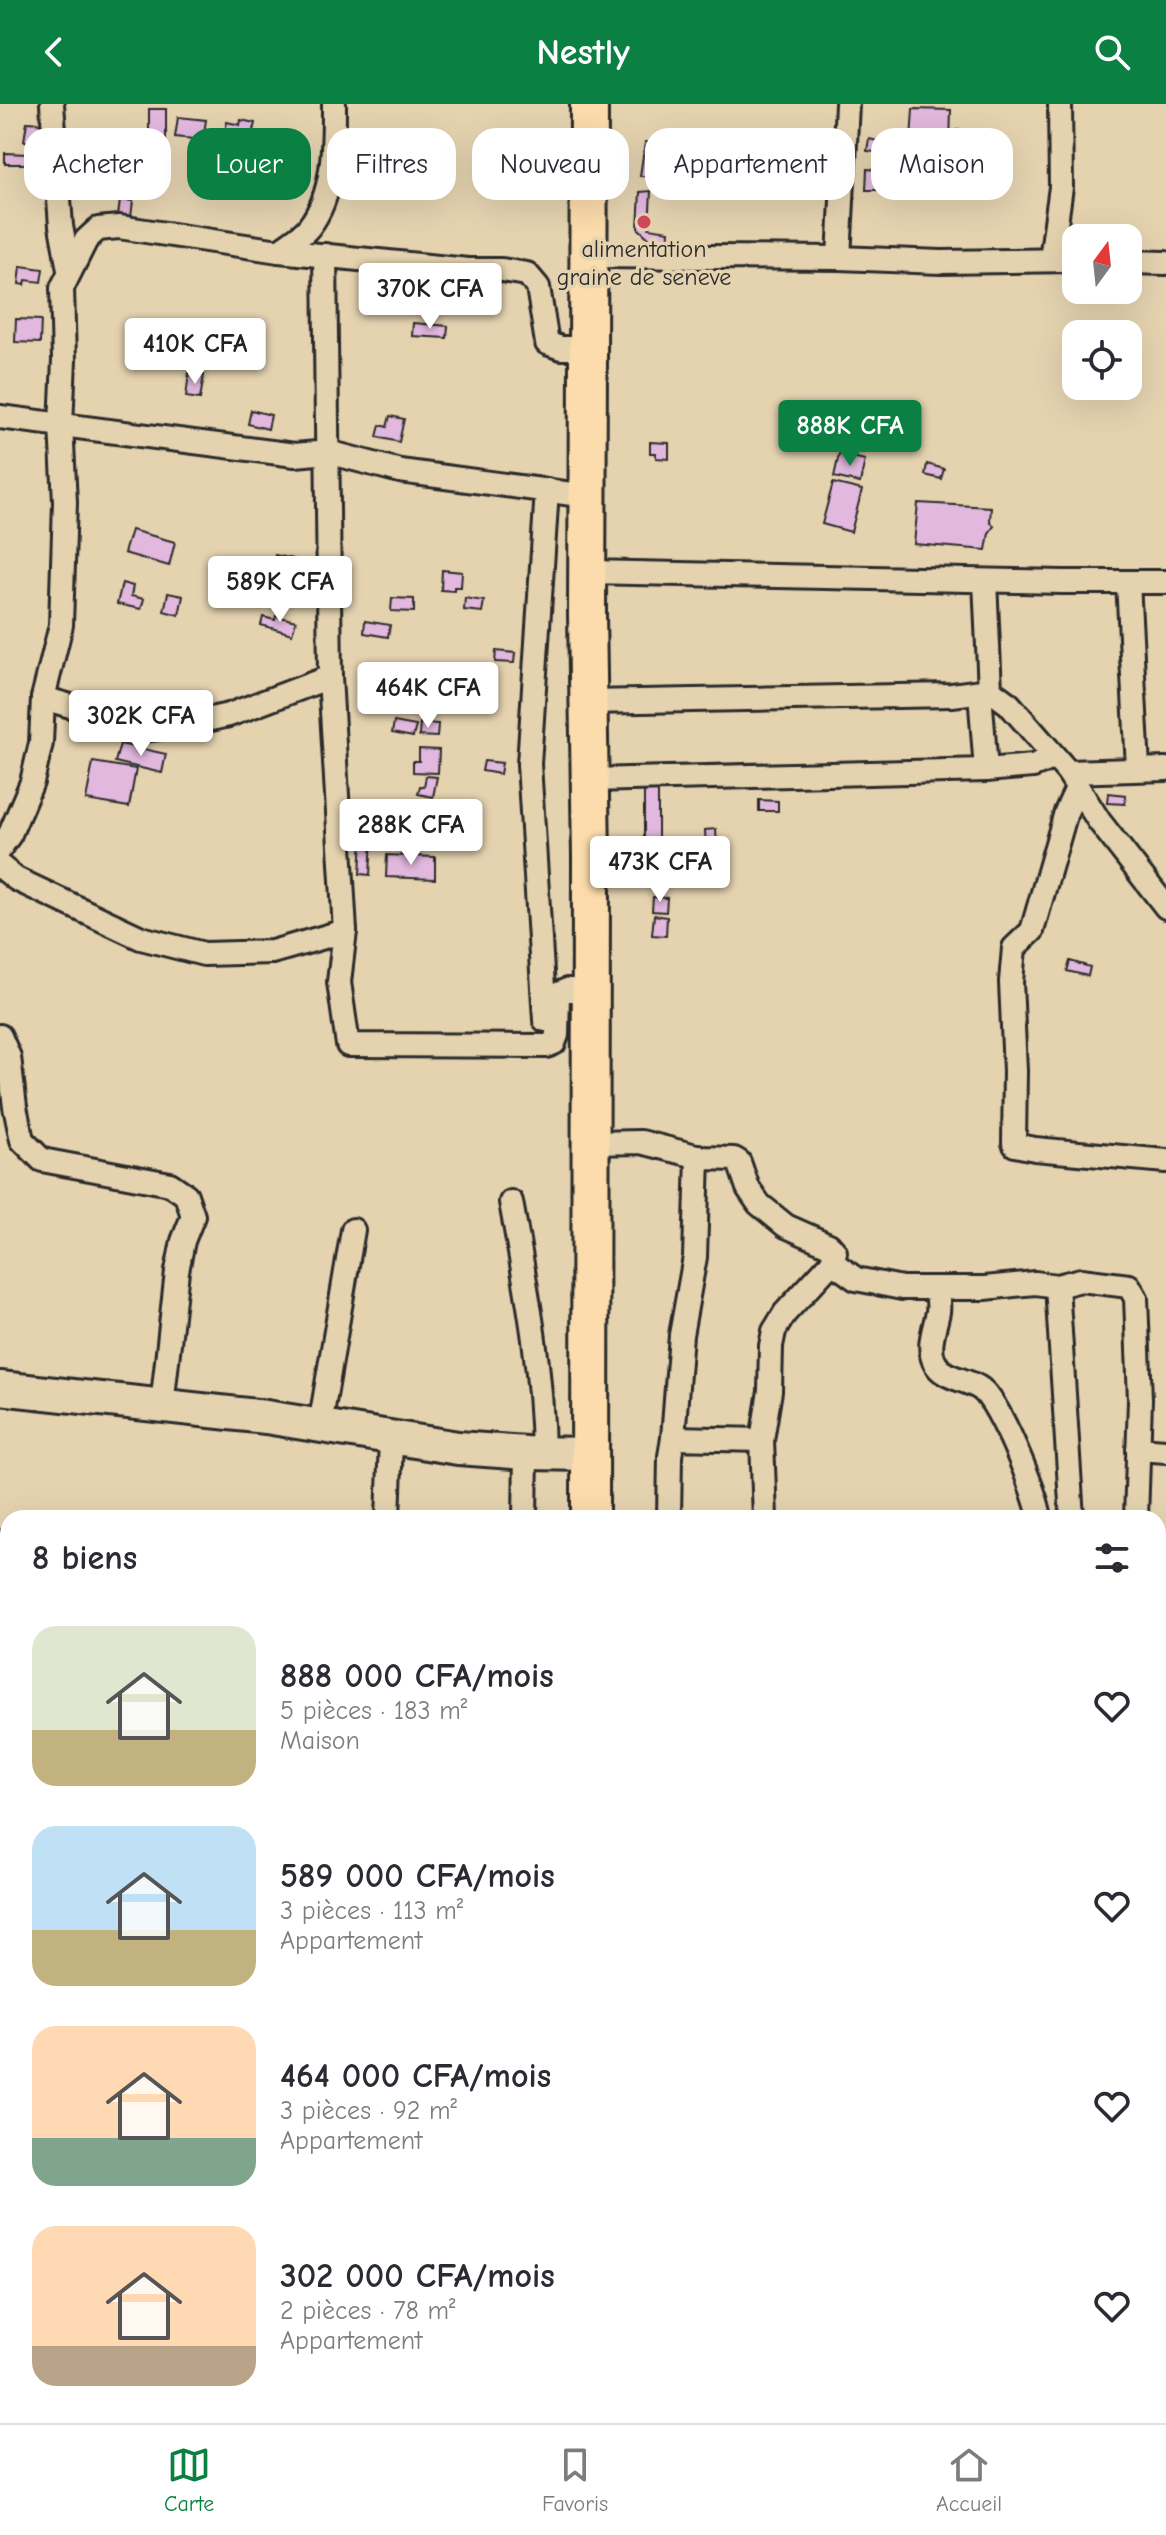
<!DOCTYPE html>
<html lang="fr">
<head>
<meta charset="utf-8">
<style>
	:root { --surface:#fff; --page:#f7f7f7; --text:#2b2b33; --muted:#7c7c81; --line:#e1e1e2; --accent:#0b8043 }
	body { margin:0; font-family:"Comic Neue",sans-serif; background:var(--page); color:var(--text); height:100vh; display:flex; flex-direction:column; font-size:30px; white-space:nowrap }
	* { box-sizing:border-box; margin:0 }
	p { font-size:26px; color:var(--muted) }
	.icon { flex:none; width:44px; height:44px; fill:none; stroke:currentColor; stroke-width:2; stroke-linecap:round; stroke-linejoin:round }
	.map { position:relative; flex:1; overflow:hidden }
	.drawer { position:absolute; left:0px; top:1406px; width:1166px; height:914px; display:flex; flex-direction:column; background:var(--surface); border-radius:24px 24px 0 0; box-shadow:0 8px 32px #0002 }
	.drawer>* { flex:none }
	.hud { position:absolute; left:24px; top:24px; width:1118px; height:72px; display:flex; gap:16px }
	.needle { width:52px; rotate:15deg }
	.controls { position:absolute; left:1062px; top:120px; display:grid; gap:16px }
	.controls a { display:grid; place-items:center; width:80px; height:80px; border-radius:16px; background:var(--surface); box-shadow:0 8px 32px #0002; font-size:40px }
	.price { position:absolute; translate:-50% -68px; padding:0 18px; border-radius:8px; background:#fff; color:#222; font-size:26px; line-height:52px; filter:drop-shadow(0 2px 4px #0008) }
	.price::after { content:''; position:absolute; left:50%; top:48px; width:24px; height:18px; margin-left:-12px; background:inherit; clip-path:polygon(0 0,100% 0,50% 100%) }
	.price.active { background:var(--accent); color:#fff }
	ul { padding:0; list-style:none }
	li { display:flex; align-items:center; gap:24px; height:200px; padding:0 32px }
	li span { display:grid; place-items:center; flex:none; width:224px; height:160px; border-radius:24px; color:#555 }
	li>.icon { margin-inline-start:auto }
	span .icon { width:96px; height:96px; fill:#fffc; stroke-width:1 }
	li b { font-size:34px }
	h2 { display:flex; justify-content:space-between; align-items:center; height:96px; padding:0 32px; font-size:34px }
	.pill { padding:0 28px; border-radius:24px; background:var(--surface); box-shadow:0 8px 32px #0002; font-size:28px; line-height:72px }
	.pill.active { background:var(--accent); color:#fff }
	header { display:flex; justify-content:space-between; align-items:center; height:104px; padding:0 32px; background:var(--accent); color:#fff; font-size:36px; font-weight:800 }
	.dock { display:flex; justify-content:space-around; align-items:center; height:112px; border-top:2px solid var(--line); background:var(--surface); font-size:22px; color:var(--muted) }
	.dock a { display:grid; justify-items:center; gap:4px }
	.dock .active { color:var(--accent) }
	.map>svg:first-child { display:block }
	.building { fill:#e2b8de; stroke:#2b2b2b; stroke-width:2 }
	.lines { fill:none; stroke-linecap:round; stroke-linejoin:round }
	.street-casing { stroke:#2b2b2b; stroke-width:28 }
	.secondary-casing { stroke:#2b2b2b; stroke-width:38 }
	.primary-casing { stroke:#2b2b2b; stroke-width:42 }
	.street { stroke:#e5d3b0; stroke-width:22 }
	.secondary { stroke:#e5d3b0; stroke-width:32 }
	.primary { stroke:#fcdcac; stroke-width:36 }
	.poi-dot { fill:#d1495b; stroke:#e5d3b0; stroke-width:3 }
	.labels { text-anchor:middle; stroke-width:7; stroke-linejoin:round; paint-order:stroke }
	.poi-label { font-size:24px; fill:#2b2b2b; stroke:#e5d3b0 }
</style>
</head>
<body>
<header><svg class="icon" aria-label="back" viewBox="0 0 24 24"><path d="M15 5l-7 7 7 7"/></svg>Nestly<svg class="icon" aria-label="search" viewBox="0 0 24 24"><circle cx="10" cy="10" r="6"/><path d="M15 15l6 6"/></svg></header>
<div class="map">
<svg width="1166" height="2319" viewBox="0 0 1166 2319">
	<rect width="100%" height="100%" fill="#e5d3b0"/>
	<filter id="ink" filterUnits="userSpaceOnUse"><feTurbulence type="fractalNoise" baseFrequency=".0125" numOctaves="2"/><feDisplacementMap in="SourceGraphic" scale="16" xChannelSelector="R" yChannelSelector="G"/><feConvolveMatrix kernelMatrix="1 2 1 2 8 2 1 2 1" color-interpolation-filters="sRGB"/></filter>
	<g filter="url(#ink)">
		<!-- building -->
		<g class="building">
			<rect x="149" y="5" width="17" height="46"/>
			<path d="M913 5 951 6 950 39 911 37Z"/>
			<path d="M178 13 206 16 203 36 175 33Z"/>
			<path d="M241 16 255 19 249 43 223 37 227 18 240 21Z"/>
			<path d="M27 18 43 19 40 39 24 37Z"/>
			<path d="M957 26 982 32 980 42 955 39Z"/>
			<path d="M869 35 882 38 881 49 867 47Z"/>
			<path d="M645 38 657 39 656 73 640 72Z"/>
			<path d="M83 39 108 41 107 54 82 53Z"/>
			<path d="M5 49 28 50V60H5Z"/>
			<path d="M98 61 128 63V83L98 82Z"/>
			<path d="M867 65 880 66 879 86H866Z"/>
			<path d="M651 87 649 124 669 127 668 140 654 139 638 124 640 88Z"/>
			<path d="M120 96 133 97 131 113 118 112Z"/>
			<path d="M21 162 43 165 41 178 26 176 25 181 19 180Z"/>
			<path d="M16 215 41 216 40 239 15 238Z"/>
			<path d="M413 219 448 222 447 234 412 232Z"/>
			<path d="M189 269 204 271 200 295 186 293Z"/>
			<path d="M251 306 271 311 268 325 248 320Z"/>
			<path d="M390 312 404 315 399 338 377 333 380 321 387 323Z"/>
			<path d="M650 338 669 339V355L656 354V349H650Z"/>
			<path d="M839 350 865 356 860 379 834 373Z"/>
			<path d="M927 360 944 365 941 375 925 371Z"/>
			<path d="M833 379 862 386 851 428 822 420Z"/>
			<path d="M918 399 991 403 990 417 994 422 989 429 986 446 914 440Z"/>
			<path d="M131 426 175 438 169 462 124 449Z"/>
			<path d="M275 451 297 456 292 479 270 473Z"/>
			<path d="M442 466 462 468 461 483H454V487L441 486Z"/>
			<path d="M122 479 133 482 131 492 144 495 141 505 117 500Z"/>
			<path d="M168 489 183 492 179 511 164 507Z"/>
			<path d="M392 494 414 495V508L391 507Z"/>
			<path d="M465 494 484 497 482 508 464 506Z"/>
			<path d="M276 512 296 517 292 530 261 521 263 513 275 516Z"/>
			<path d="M365 517 390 521 388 533 364 529Z"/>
			<path d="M496 547 515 549 514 559 495 558Z"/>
			<path d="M394 618 416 622 413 633 392 629Z"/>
			<path d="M420 619 438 620 437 633 419 632Z"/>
			<path d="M120 640 166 650 162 669 115 658Z"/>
			<path d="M419 645 439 646 438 669 413 668V657H419Z"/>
			<path d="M484 657 502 659 500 670 482 667Z"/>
			<path d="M93 658 136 665 129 703 86 696Z"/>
			<path d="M426 672 437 673 433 693 418 690 420 682 424 683Z"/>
			<rect x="644" y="685" width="14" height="56"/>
			<path d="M1108 689 1126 691 1125 700 1107 699Z"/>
			<path d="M759 696 778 697V707H759Z"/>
			<path d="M716 725 717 745H706L705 726Z"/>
			<path d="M362 733H372L370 771 360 770Z"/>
			<rect x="645" y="749" width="13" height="15"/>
			<path d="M699 749 711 750 710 764 698 763Z"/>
			<path d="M387 751 435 753V775L386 773Z"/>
			<path d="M683 751H695V765H684Z"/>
			<path d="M653 793 667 794 666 808 652 807Z"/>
			<path d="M654 811 667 813 666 832 652 831Z"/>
			<path d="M1070 857 1090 863 1088 872 1067 867Z"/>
			<path d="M0 1425H8V1449L0 1448Z"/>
		</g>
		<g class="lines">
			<defs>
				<g id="street">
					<path d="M52 0 61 122 69 166"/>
					<path d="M279 147 468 166H502L527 170 538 183 547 239 561 244H588"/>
					<path d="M325 151 330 573 345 827 339 878 348 941 547 942 554 939 557 931 558 890 567 886H591"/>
					<path d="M589 152 839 154 941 158 1076 156"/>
					<path d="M839 154 847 0"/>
					<path d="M1051 155 1061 83 1060 0"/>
					<path d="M1128 158 1166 159"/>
					<path d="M0 313 295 351 328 348 400 367 587 392"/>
					<path d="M588 468 1063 478H1166"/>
					<path d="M985 477 990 586 1009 600 1068 668 1099 717 1166 803"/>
					<path d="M1128 478 1138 664"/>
					<path d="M980 589 986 666"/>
					<path d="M43 594 150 625 188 620 229 611 330 573"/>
					<path d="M588 598 952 591 990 586"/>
					<path d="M1068 668 1166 665"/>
					<path d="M590 676 986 666 1033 662 1053 654"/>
					<path d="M1077 684 1066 708 1032 827 1014 844 1011 878 1015 967 1014 1039 1015 1041 1035 1045 1166 1057"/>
					<path d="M0 744 10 730 32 678 41 639 43 594 61 521 65 398 61 321 64 256 62 184 86 136 98 125 119 123 279 147C289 139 302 132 309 123 335 90 334 39 334 0"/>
					<path d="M0 762 16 775 141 834 204 850 272 848 345 827"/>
					<path d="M545 916 529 660 547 386"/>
					<path d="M0 932 9 953 15 1003 22 1036 42 1056 170 1080 186 1091 193 1112 183 1137 177 1167 162 1302"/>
					<path d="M592 1039 641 1038 704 1054 734 1055 739 1058 748 1084 759 1100 786 1122 829 1141 835 1148 832 1158 856 1175 902 1184H985L1035 1179 1057 1182 1081 1176 1129 1182 1136 1194 1140 1296 1136 1414"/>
					<path d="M511 1098C526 1182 542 1264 543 1350"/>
					<path d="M1057 1182 1072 1414"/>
					<path d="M936 1184C938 1192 939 1200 938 1208 935 1223 927 1242 934 1257 943 1276 966 1274 981 1285 1000 1299 1036 1389 1040 1414"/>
					<path d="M320 1322 353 1126"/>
					<path d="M673 1334 681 1231 695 1153 698 1052"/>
					<path d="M1138 1345 1166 1347"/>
					<path d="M388 1414 391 1335"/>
					<path d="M525 1414 526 1349"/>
					<path d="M669 1414 670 1352 673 1334 762 1336"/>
					<path d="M765 1414 762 1336 770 1287 771 1242 774 1227 785 1209 832 1158"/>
					<path d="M0 1507H8"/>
					<path d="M1158 1594 1164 1531"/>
					<path d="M1158 1646 1166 1652"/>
					<path d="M0 1693H8"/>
					<path d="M0 1862H8"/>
					<path d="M1158 2141 1166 2142"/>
					<path d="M0 2286H8"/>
					<path d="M366 2312 380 2314"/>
					<path d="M516 2312 517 2319"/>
					<path d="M587 2317 799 2312"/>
					<path d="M1163 2319 1166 2298"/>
				</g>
				<g id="secondary">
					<path d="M0 1284 266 1313 458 1344 526 1349 591 1350"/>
					<path d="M1158 1530 1166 1532"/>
				</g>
				<g id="primary">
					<path d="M589 0 587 510 591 753 590 1414"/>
					<path d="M587 2319V2312"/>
				</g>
			</defs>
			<!-- street casing -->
			<use href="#street" class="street-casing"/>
			<!-- secondary casing -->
			<use href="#secondary" class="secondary-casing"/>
			<!-- primary casing -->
			<use href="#primary" class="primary-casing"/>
			<!-- street -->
			<use href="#street" class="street"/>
			<!-- secondary -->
			<use href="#secondary" class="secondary"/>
			<!-- primary -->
			<use href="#primary" class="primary"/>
		</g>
	</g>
	<!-- markers -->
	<circle class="poi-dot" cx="644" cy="118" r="8"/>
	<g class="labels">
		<!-- poi labels -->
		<g class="poi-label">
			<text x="644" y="153">alimentation<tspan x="644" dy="28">graine de seneve</tspan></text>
		</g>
	</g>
</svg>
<div class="controls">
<a><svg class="needle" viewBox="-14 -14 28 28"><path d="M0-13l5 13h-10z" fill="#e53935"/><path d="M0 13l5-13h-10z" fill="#7c7c81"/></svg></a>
<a><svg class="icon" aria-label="locate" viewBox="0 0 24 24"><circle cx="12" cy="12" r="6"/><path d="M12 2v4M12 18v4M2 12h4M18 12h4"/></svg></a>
</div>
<b class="price" style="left:430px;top:227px">370K CFA</b>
<b class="price" style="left:195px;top:282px">410K CFA</b>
<b class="price active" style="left:850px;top:364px">888K CFA</b>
<b class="price" style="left:280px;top:520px">589K CFA</b>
<b class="price" style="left:428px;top:626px">464K CFA</b>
<b class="price" style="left:141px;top:654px">302K CFA</b>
<b class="price" style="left:411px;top:763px">288K CFA</b>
<b class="price" style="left:660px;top:800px">473K CFA</b>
<div class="hud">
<a class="pill">Acheter</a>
<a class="pill active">Louer</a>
<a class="pill">Filtres</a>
<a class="pill">Nouveau</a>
<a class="pill">Appartement</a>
<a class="pill">Maison</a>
</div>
<section class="drawer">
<h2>8 biens<svg class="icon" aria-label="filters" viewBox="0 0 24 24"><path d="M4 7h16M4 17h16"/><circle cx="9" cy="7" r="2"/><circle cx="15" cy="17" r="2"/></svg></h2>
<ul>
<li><span style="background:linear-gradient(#dfe7d0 65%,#c2b280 0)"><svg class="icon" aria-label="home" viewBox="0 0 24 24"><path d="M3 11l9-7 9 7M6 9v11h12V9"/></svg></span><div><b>888 000 CFA/mois</b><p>5 pièces · 183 m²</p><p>Maison</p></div><svg class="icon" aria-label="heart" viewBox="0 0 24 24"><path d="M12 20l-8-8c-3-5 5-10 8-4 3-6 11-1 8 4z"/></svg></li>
<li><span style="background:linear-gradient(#bfe0f5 65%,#c2b280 0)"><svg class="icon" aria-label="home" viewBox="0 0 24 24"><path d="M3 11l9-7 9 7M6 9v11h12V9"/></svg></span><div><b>589 000 CFA/mois</b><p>3 pièces · 113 m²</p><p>Appartement</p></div><svg class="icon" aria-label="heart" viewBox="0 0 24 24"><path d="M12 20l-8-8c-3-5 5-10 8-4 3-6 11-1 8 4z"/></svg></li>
<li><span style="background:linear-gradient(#ffd9b3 70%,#7fa58c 0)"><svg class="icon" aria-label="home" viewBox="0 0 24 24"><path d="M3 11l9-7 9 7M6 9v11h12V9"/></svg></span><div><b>464 000 CFA/mois</b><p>3 pièces · 92 m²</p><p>Appartement</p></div><svg class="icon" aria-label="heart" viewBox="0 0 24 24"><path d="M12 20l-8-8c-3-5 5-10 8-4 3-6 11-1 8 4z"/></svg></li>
<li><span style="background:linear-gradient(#ffd9b3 75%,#b9a48a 0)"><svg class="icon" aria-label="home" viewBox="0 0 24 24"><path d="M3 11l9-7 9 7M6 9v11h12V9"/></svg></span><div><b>302 000 CFA/mois</b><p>2 pièces · 78 m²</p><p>Appartement</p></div><svg class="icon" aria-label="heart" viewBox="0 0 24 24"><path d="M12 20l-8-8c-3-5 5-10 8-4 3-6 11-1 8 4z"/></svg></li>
</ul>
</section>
</div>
<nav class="dock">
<a class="active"><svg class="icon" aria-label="map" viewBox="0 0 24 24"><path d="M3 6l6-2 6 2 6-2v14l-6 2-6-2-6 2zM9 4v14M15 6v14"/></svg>Carte</a>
<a><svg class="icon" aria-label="saved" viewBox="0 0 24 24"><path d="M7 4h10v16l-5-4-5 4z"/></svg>Favoris</a>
<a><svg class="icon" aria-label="home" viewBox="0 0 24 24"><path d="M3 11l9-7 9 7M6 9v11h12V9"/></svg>Accueil</a>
</nav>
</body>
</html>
